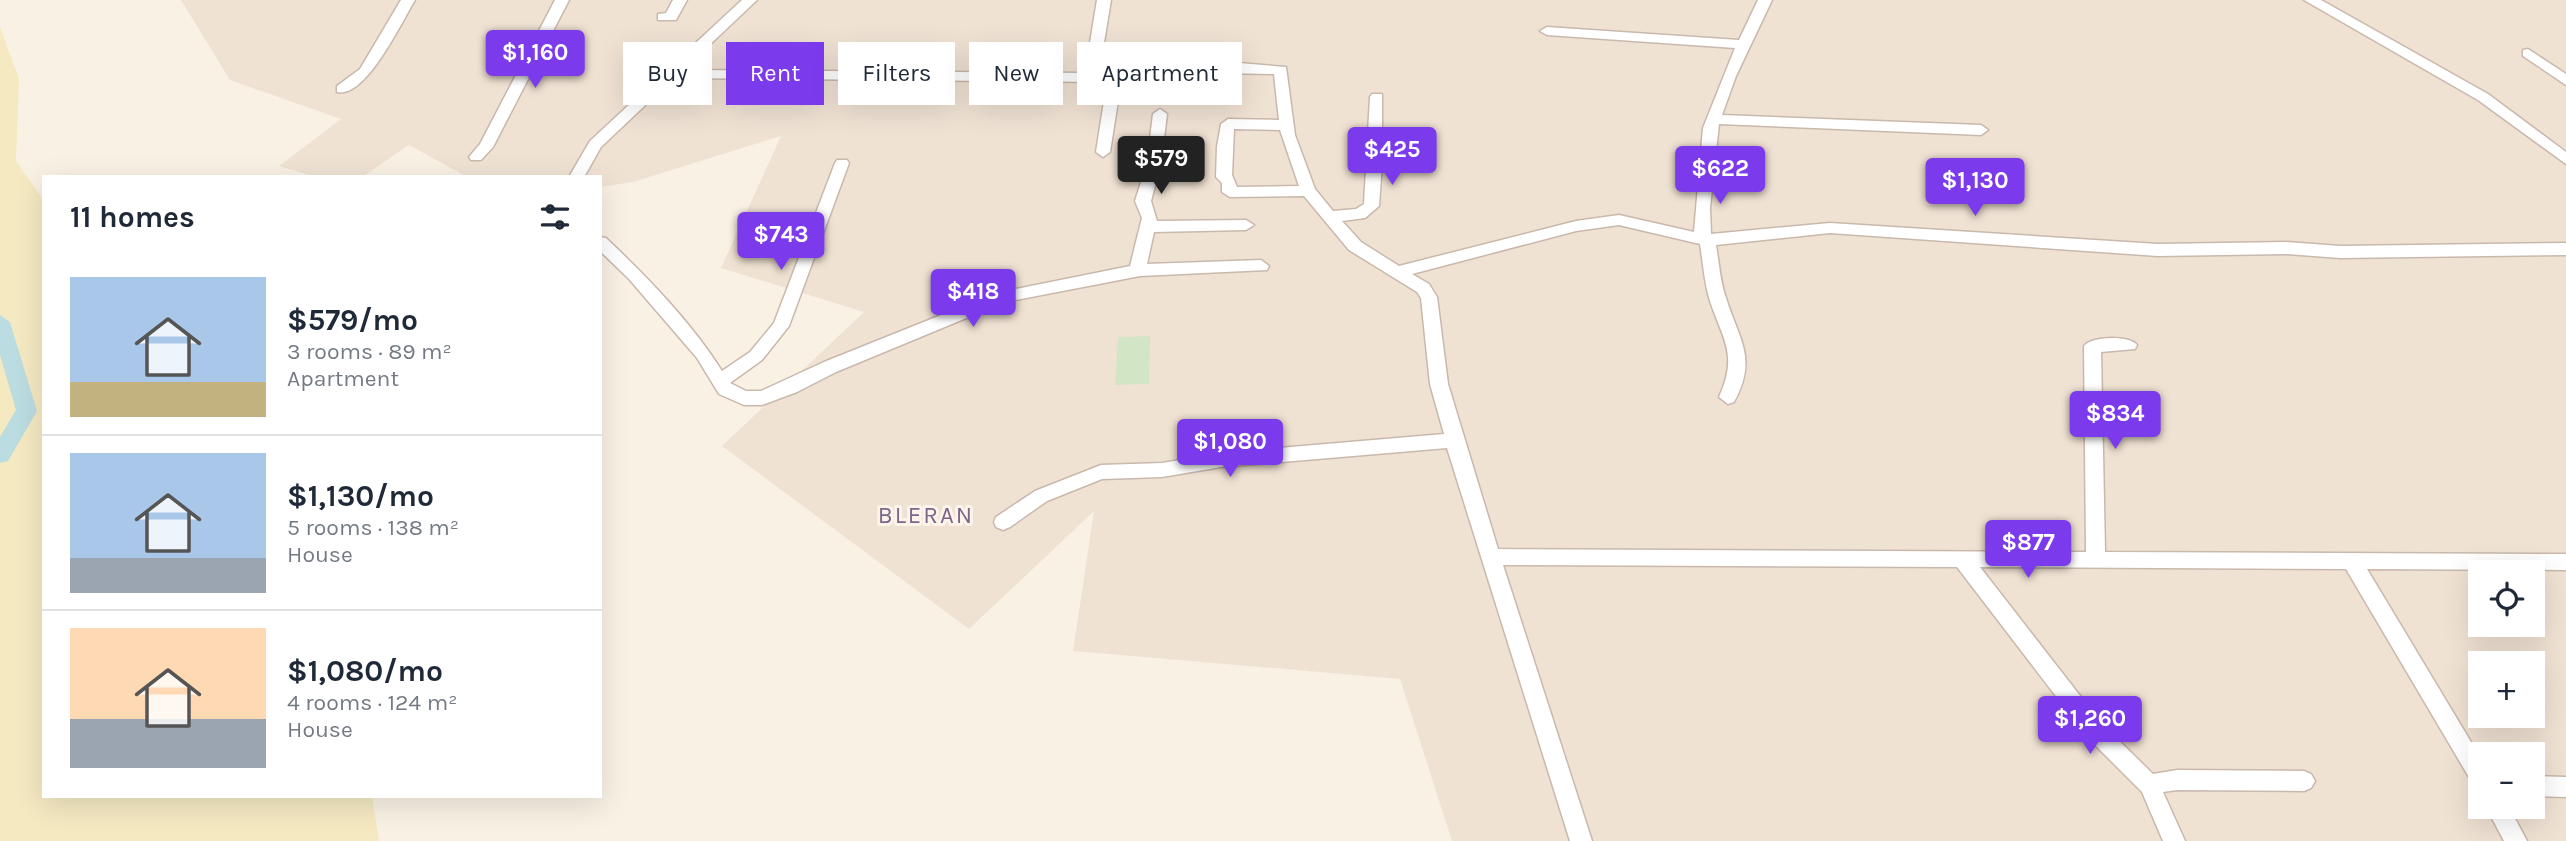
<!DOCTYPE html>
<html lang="en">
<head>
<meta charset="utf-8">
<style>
	:root { --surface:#fff; --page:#f6f6f7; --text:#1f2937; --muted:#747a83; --line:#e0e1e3; --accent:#7c3aed }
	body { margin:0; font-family:Karla,sans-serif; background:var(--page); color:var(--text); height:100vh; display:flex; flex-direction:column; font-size:26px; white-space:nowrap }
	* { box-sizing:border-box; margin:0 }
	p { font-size:23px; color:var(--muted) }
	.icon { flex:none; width:38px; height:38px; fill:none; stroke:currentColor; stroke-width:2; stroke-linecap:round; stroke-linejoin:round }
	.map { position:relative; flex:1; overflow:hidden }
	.sheet { position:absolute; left:42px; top:175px; width:560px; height:623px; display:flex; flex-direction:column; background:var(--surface); border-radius:0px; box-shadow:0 7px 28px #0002 }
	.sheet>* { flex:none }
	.hud { position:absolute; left:623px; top:42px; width:665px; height:63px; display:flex; gap:14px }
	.fabs { position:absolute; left:2468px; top:560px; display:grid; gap:14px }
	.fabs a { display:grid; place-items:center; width:77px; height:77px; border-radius:0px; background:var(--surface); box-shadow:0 7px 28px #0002; font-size:35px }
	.price { position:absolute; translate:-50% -60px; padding:0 16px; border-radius:7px; background:var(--accent); color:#fff; font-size:23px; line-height:46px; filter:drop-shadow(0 2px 4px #0008) }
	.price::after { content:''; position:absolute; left:50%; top:42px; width:21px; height:16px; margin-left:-10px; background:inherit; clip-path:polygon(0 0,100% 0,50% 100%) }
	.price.on { background:#222; color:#fff }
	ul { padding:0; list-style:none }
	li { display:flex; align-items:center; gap:21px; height:175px; padding:0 28px }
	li+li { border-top:2px solid var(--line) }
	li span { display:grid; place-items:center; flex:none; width:196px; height:140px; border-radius:0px; color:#555 }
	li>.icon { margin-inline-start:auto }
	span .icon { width:84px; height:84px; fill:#fffc; stroke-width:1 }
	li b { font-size:30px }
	h2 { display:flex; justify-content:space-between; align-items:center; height:84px; padding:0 28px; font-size:30px }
	.tag { padding:0 24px; border-radius:0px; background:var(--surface); box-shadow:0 7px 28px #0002; font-size:24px; line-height:63px }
	.tag.on { background:var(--accent); color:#fff }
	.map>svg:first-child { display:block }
	.residential { fill:#f0e2d3; fill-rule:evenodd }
	.green { fill:#d2e5c5 }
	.sand { fill:#f5e9c2 }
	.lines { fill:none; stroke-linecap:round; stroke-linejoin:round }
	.river { fill:#bbdce0; fill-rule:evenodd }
	.minor-casing { stroke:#c9b8ac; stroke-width:3 }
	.minor { fill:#fff; fill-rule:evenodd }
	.labels { text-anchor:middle; stroke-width:6; stroke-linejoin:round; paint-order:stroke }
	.quarter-label { font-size:24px; letter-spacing:2px; fill:#7d658c; stroke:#fdf5ea }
</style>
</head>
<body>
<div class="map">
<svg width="2566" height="841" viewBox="0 0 2566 841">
	<rect width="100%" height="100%" fill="#f9f1e4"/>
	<!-- residential -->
	<path class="residential" d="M181 0H2566V841H1452L1400 679 1073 651 1094 511 969 629 722 446 864 312 721 268 781 136 633 182 600 187V177H467L409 145 362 177H316L279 166 341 119 230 80ZM2480 572H2532V625H2480ZM2480 663H2532V716H2480ZM2480 754H2532V807H2480Z"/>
	<!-- green -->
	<path class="green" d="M1150 336 1149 384 1115 385 1118 337Z"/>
	<!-- sand -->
	<path class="sand" d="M0 27 19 79 16 161 44 201V796H372L379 841H0Z"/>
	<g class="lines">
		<!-- river -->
		<path class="river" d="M0 315 10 322 37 411 8 461 0 463V437L16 410 0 355Z"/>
		<defs>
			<g id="minor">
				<path d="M401 0H415C402 21 366 99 337 92V86L360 69Z"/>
				<path d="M555 0H569L493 147 481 160H471L469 157 480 144Z"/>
				<path d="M673 0H687L676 20H658V14L666 13Z"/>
				<path d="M742 0H757L683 70 1085 73 1097 0H1111L1099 73 1239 63 1286 67 1295 135 1315 189 1333 211 1356 209 1364 204 1370 97 1372 94H1382V164L1379 206 1365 218 1342 221 1361 242 1399 266 1576 221 1619 215 1694 232 1703 128 1735 48 1547 35 1540 31 1547 27 1739 40 1758 0H1772L1736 76 1722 115 1981 125 1988 130 1981 135 1719 124 1710 208 1711 234 1830 223 2158 244 2287 242 2340 246 2566 243V255L2340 258 2287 254 2158 256 1830 233 1716 245C1719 262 1720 281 1726 298 1739 340 1758 358 1734 402L1728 404 1719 397C1739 353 1722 339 1709 298 1704 280 1703 262 1700 244L1619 225 1576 231 1412 274 1429 284 1437 297 1448 384 1498 549 2086 552 2084 346C2091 336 2130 335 2137 345L2135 349 2101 352 2105 552 2566 554V570L2367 569 2480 757V787L2473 784 2346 569 1980 567 2102 724 2153 774 2177 770 2304 771 2311 774 2315 781 2311 788 2304 791 2177 790 2163 792 2185 841H2163L2142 792 2088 738 1957 567 1503 565 1592 841H1570L1447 448 1221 467 1162 477 1102 479 1047 501 1010 527 1003 530 996 527 994 522 996 517 1035 491 1101 465 1162 463 1221 453 1444 434 1430 384 1421 298 1417 292 1349 250 1304 196 1230 197 1222 192V183L1216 177 1217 147 1221 124 1228 119 1279 120 1274 74 1218 73 1121 82 1110 152 1103 157 1096 152 1107 82 674 78 601 147 584 177H569L590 141ZM1234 129 1280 130 1299 186 1237 187 1232 175Z"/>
				<path d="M2304 0H2321L2488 94 2566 152V164L2478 100Z"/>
				<path d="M2528 49 2566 74V85L2523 56V50Z"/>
				<path d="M1160 109 1167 114 1161 163 1151 201 1157 221 1246 220 1254 225 1246 230 1154 232 1147 264 1261 260 1269 266 1267 270 1140 276 1005 302 836 372 797 392 762 405H744L719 394 697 358 629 279 600 251V237L606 238C648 278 691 322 722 371L750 352 774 323 835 163 837 160H847L849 163 789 326 762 360 730 383 746 391H761L824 362 996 293 1130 266 1142 218 1135 201 1147 163 1153 114Z"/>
				<path d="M2532 776 2566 777V797L2532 796Z"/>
				<path d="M2486 807H2509L2527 841H2504Z"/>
			</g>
		</defs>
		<!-- minor casing -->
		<use href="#minor" class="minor-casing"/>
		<!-- minor -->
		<use href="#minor" class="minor"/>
	</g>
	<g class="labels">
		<!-- quarter labels -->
		<g class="quarter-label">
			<text x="926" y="523">BLERAN</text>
		</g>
	</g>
</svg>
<div class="fabs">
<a><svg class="icon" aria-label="locate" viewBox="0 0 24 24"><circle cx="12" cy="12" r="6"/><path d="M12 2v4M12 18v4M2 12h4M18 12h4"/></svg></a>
<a>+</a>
<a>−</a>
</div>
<b class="price" style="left:535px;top:90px">$1,160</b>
<b class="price" style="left:1392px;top:187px">$425</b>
<b class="price on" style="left:1161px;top:196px">$579</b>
<b class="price" style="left:1720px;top:206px">$622</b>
<b class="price" style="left:1975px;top:218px">$1,130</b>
<b class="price" style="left:781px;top:272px">$743</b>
<b class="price" style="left:973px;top:329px">$418</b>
<b class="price" style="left:2115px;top:451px">$834</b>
<b class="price" style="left:1230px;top:479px">$1,080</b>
<b class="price" style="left:2028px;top:580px">$877</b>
<b class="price" style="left:2090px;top:756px">$1,260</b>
<div class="hud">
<a class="tag">Buy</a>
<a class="tag on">Rent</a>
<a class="tag">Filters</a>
<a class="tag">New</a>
<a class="tag">Apartment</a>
</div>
<section class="sheet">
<h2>11 homes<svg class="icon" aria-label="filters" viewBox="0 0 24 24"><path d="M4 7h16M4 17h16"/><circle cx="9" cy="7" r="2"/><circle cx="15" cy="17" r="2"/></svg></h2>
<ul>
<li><span style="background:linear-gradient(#a9c7e8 75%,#c2b280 0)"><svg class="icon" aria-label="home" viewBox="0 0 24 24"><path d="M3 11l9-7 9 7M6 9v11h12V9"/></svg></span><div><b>$579/mo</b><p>3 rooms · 89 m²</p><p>Apartment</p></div></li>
<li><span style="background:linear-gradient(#a9c7e8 75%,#9aa5b1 0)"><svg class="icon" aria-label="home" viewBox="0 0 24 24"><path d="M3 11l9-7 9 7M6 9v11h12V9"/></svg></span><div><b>$1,130/mo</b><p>5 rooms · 138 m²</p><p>House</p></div></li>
<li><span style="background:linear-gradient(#ffd9b3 65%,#9aa5b1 0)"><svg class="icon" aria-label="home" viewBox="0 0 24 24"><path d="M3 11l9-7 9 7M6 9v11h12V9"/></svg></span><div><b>$1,080/mo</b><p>4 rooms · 124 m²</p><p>House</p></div></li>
</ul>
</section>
</div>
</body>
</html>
